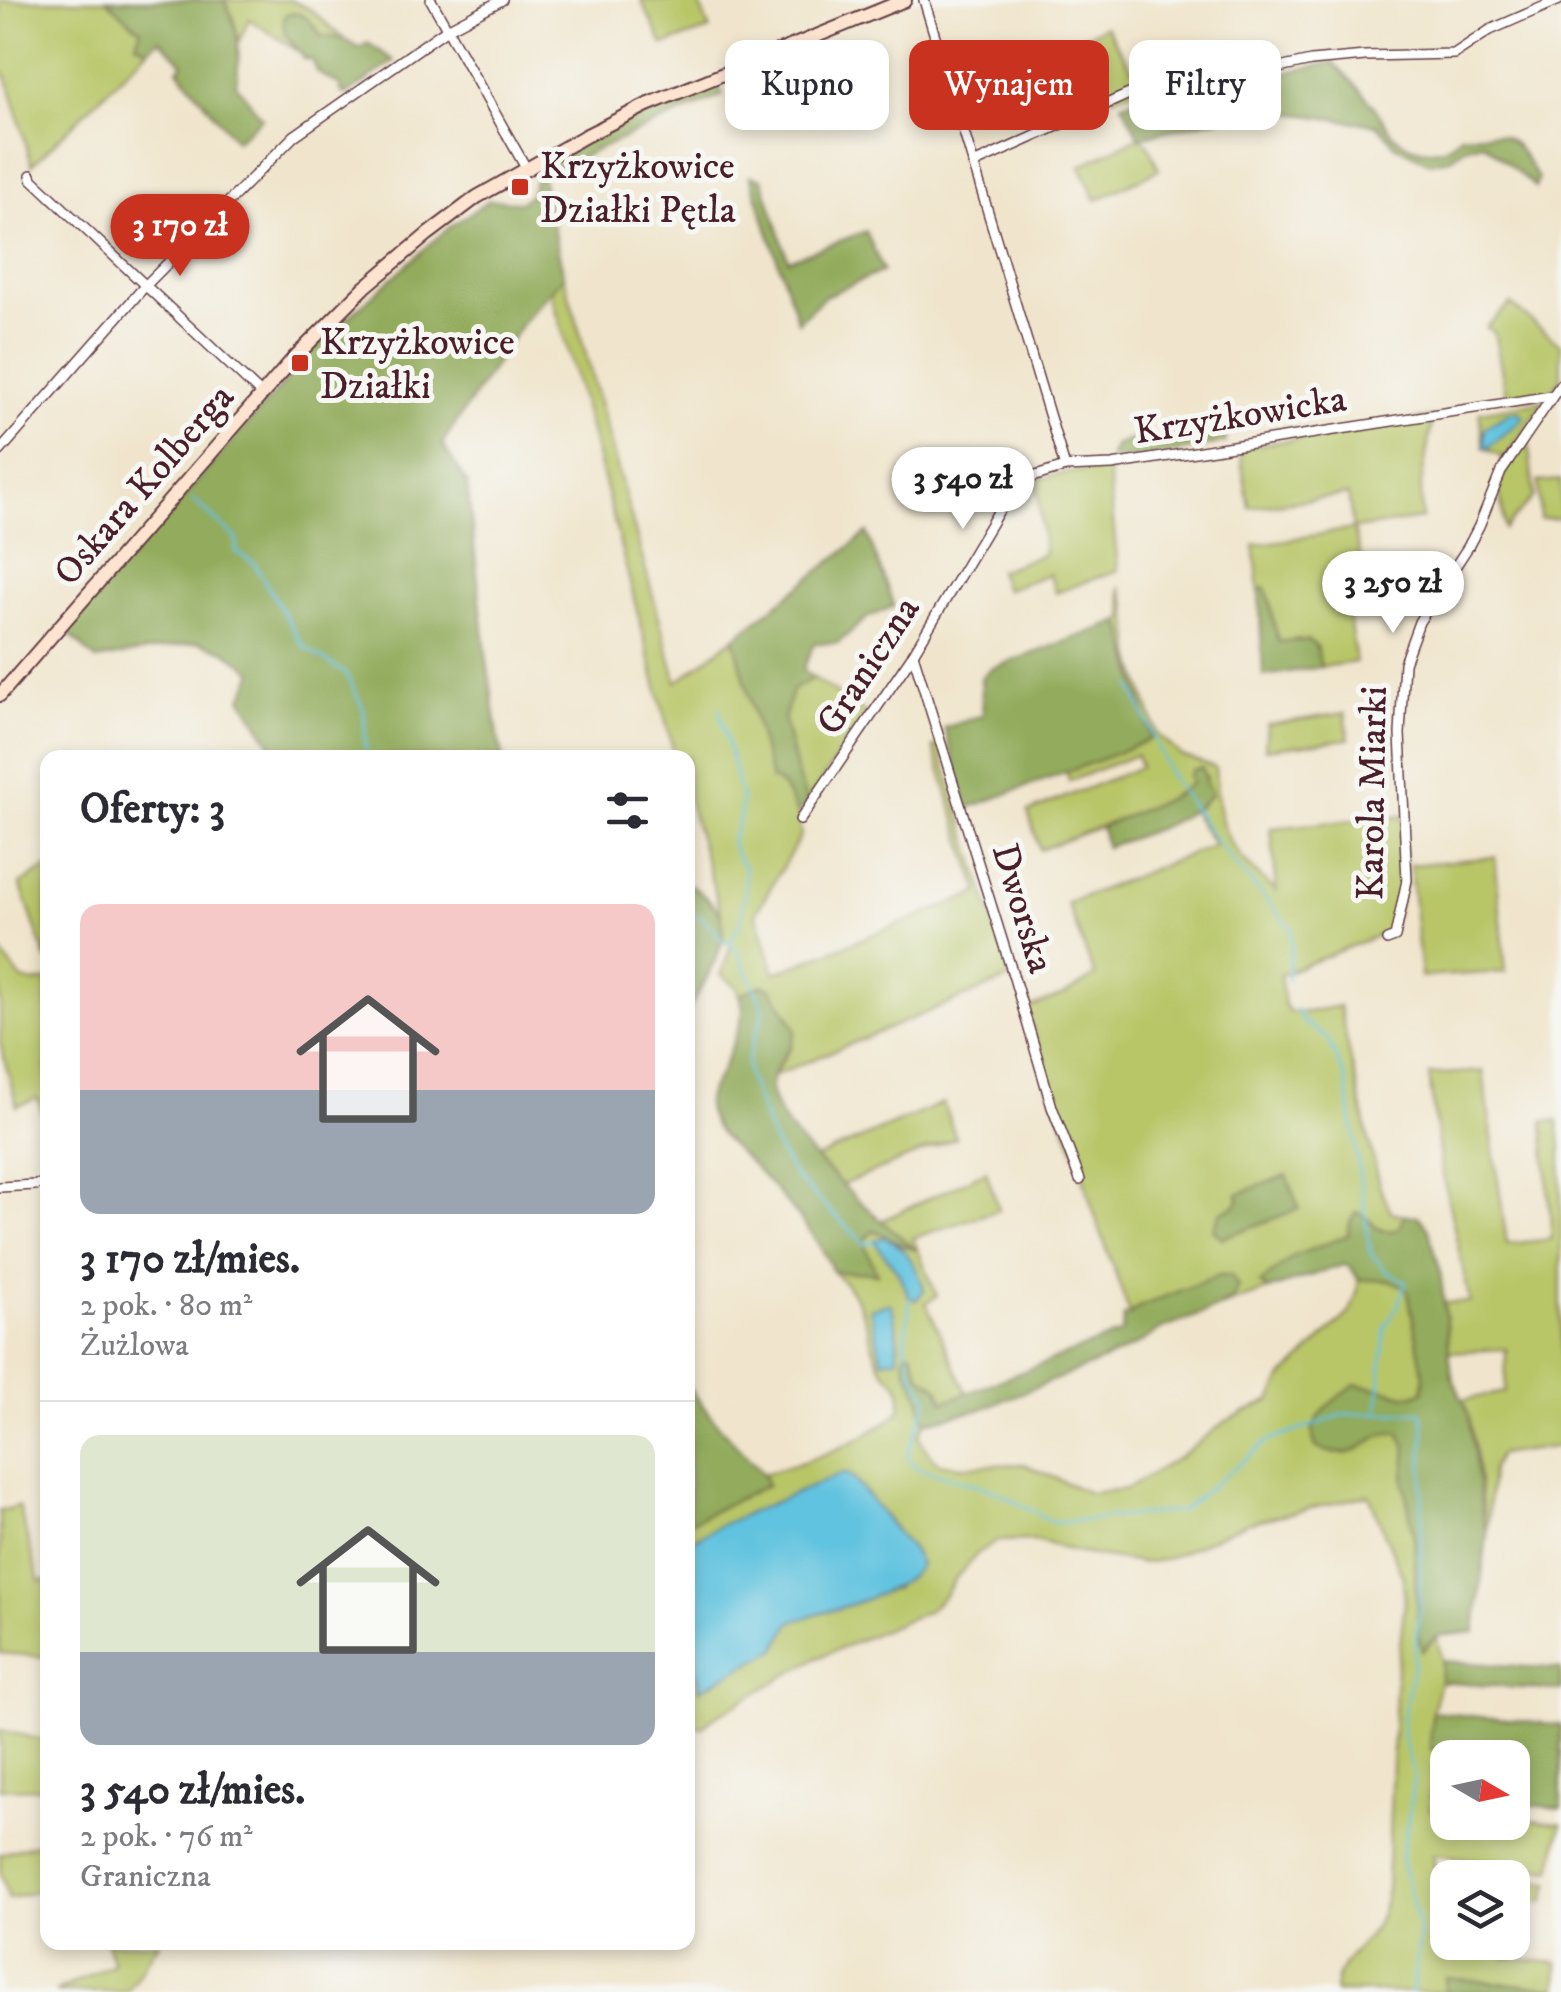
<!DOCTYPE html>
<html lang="pl">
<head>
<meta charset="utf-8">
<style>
	:root { --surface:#fff; --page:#f2f2f3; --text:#2b2b33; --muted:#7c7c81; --line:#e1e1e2; --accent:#c8321e }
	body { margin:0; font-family:"IM FELL DW Pica",serif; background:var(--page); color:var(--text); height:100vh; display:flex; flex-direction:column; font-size:38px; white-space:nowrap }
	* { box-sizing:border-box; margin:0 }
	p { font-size:32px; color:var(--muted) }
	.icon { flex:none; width:55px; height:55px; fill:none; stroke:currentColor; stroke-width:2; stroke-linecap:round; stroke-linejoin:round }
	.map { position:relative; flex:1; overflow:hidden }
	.side { position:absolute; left:40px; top:750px; width:655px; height:1200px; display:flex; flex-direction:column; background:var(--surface); border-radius:20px; box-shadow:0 5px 15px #0003 }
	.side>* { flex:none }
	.hud { position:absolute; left:725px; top:40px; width:685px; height:90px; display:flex; gap:20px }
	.needle { width:65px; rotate:99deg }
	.fabs { position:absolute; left:1430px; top:1740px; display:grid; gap:20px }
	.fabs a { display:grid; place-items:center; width:100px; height:100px; border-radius:20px; background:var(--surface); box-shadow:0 5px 15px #0003; font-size:50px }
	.price { position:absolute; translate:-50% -85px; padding:0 22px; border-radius:35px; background:#fff; color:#222; font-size:32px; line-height:65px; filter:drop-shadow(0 2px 5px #0008) }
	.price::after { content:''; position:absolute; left:50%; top:60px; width:30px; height:22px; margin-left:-15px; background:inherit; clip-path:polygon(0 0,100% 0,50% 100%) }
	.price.selected { background:var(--accent); color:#fff }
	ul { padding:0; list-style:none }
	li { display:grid; align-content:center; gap:20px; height:530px; padding:0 40px }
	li+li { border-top:2px solid var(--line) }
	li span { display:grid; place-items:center; height:310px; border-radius:20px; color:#555 }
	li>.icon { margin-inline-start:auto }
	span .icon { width:180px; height:180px; fill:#fffc; stroke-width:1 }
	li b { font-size:42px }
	h2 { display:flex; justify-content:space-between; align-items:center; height:120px; padding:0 40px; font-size:42px }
	.chip { padding:0 35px; border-radius:20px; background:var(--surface); box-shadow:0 5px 15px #0003; font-size:35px; line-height:90px }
	.chip.selected { background:var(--accent); color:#fff }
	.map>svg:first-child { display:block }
	.green { fill:#b8c668; stroke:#81724a; stroke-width:2.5 }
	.forest { fill:#92ab5c; stroke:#6e6544; stroke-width:2.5 }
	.water { fill:#61c3df; stroke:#567185; stroke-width:2.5 }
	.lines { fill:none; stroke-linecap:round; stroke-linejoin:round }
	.stream { stroke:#61c3df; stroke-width:2.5 }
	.minor-casing { stroke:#633d43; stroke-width:12 }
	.secondary-casing { stroke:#633d43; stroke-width:16 }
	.minor { stroke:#fff; stroke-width:9 }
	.secondary { stroke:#fde4d1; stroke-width:12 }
	.poi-dot { fill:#c8321e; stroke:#f6f6f2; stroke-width:4 }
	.labels { text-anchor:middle; stroke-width:10; stroke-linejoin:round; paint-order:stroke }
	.poi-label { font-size:38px; fill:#4a1f2b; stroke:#f6f6f2; text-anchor:start }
	.street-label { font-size:38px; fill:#4a1f2b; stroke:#f6f6f2 }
</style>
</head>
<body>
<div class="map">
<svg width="1561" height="1992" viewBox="0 0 1561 1992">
	<rect width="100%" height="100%" fill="#f6f6f2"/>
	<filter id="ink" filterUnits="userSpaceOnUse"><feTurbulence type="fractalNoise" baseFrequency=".01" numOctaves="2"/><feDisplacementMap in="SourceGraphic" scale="20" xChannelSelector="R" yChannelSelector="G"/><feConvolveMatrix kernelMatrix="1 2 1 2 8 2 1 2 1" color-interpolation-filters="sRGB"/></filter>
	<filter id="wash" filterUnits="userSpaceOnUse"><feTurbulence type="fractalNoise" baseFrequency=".0048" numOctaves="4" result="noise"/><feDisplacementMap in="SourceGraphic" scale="40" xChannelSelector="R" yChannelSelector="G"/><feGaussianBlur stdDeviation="2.25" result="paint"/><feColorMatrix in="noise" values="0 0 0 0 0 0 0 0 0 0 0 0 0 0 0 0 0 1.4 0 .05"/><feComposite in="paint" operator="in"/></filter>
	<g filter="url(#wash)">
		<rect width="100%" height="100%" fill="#f0e5cc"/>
		<!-- green -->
		<g class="green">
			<path d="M0 0H106L125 15 133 25 141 29 136 43 148 50 32 165 8 81 0 65Z"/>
			<path d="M224 0H290L310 9 344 39 321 36 305 16 284 33 301 53 249 19 239 42 234 19Z"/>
			<path d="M641 0H698L710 30 663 45Z"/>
			<path d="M1105 26 1144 87 1113 97 1092 60 1059 48Z"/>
			<path d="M1139 137 1147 142 1159 170 1096 200 1080 166Z"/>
			<path d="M564 276 677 682 734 638 771 780 775 779 783 787 798 813 801 835 756 913 775 973 979 893 933 747 939 745 1011 978 773 1076 792 1045 790 1016 762 986 740 995 735 985 721 975 731 945 724 942 722 917 688 799V758L675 757 592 436 551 291Z"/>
			<path d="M1511 304 1561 345V379L1549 394 1507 399 1494 332 1486 327Z"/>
			<path d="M1544 401 1502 462 1501 456 1484 448 1479 412Z"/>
			<path d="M1433 417 1421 484 1422 519 1354 529 1368 590 1388 588 1391 606 1348 612 1356 662 1321 667 1316 646 1299 639 1278 642 1268 595 1265 589 1259 590 1254 545 1353 529 1348 495 1249 507 1239 448Z"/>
			<path d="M1528 437 1534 496 1505 529 1499 488 1504 472Z"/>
			<path d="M1108 469 1118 570 1056 593 1049 574 1005 590 998 571 1044 554 1037 479 1069 472Z"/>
			<path d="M1561 480V518L1540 519 1538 482Z"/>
			<path d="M1120 587 1127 604 1133 659 1157 734 1182 756 1215 767C1219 814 1218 835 1253 870 1261 878 1268 885 1277 891L1271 828 1403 816 1405 884 1391 930 1280 975 1284 1004 1290 1012H1308L1339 1006 1379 1185 1391 1212 1405 1215 1399 1229 1391 1231 1374 1228 1365 1215 1350 1222 1348 1235 1319 1248 1260 1284 1268 1290 1217 1308 1233 1298 1219 1275 1139 1307 1130 1315 1094 1213 1077 1157 1048 1085 1027 1009 1066 994 1095 976 1067 903 1214 845 1192 811 1200 807 1206 776 1158 804 1040 850 1028 812 1140 767 1136 755 1069 781 1067 772 1151 738 1121 621 1125 618Z"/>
			<path d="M814 678 866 713 807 802 796 771 784 720 792 690Z"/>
			<path d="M1345 713 1349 739 1265 749 1267 725Z"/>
			<path d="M1495 857 1506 972 1421 977 1410 865Z"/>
			<path d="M47 868V961L20 884Z"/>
			<path d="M0 951 22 980 34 983 47 980V1132L38 1098 17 1106 0 1043Z"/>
			<path d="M1483 1071 1507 1244 1552 1239 1543 1121H1558L1561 1148V1446L1499 1455 1491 1469 1487 1535C1477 1493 1479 1438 1462 1400L1505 1392 1506 1349 1449 1352 1444 1303 1470 1302 1441 1167 1429 1075Z"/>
			<path d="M943 1103 956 1138 842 1185 816 1158Z"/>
			<path d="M986 1171 999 1210 913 1238 937 1296 926 1303 967 1393 921 1410 926 1422 919 1435 925 1448 939 1463 963 1466 1024 1464 1089 1493 1126 1489 1181 1456 1226 1421 1271 1400 1283 1377 1350 1312 1358 1289V1279C1376 1282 1396 1276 1408 1292L1424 1378 1423 1391C1410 1399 1404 1395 1390 1391 1379 1388 1367 1387 1356 1385 1341 1394 1318 1411 1313 1429 1312 1434 1315 1442 1316 1447 1364 1469 1364 1428 1399 1433L1407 1448 1404 1480 1414 1538 1418 1636 1423 1650 1437 1636 1442 1661 1440 1682 1432 1712 1439 1753 1433 1770 1430 1810 1447 1812 1448 1822H1512L1513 1818 1561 1823 1552 1870 1433 1854 1435 1867 1550 1882 1544 1902 1513 1899 1512 1878H1448L1447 1894 1443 1895 1448 1942 1507 1943 1505 1958 1558 1963 1557 1988 1446 1978 1445 1992H1335C1335 1964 1359 1950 1373 1929 1382 1917 1384 1903 1387 1889L1395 1687 1405 1601 1403 1578 1369 1495 1247 1523 1164 1560 1141 1563 1080 1553 1035 1540 998 1541 978 1553 955 1579 946 1594 928 1611 815 1659 711 1719 703 1727 688 1726V1621L699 1688 776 1649 790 1622 896 1588 914 1553 852 1476 843 1473 690 1540 688 1543V1523L767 1485 763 1474C811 1461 863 1443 900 1411 905 1372 889 1386 879 1363 862 1324 869 1302 832 1271 847 1274 861 1270 876 1274L863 1242 873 1230C887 1235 900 1247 914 1248L881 1221Z"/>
			<path d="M19 1506 39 1581 47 1580V1657L0 1653V1511Z"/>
			<path d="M0 1730 47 1741V1788L0 1789Z"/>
			<path d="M47 1841V1888L9 1899 0 1872V1854Z"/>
			<path d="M106 1943H159L127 1992H55L113 1964Z"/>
		</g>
		<!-- forest -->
		<g class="forest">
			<path d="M106 0H224C239 28 241 53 236 84L262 118 236 141 178 69 183 64 160 40 148 50 136 43 141 29C130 24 117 8 106 0Z"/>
			<path d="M290 13C306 12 312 24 321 36L344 39 359 48 368 43 394 61 348 94 342 93 340 85 318 73 312 60 304 59C295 40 278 37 285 15Z"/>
			<path d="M1333 62C1346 76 1361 89 1372 104 1380 114 1386 128 1396 137 1414 152 1447 157 1460 135 1471 136 1482 133 1493 134 1518 136 1525 161 1538 178L1535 187 1484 143 1466 147 1449 159 1430 163 1395 145 1378 125 1261 109 1139 137 1122 103 1141 98 1184 103 1208 101 1244 88 1255 79Z"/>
			<path d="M717 82 723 95 541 174 564 276 524 321 442 444 467 483 486 654 499 742 504 757H279L242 698 254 672 225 651 199 642 96 660 66 631 316 346 447 229 489 200 520 202 530 195 540 166 647 110Z"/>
			<path d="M750 176 762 179 788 260 866 231 883 271 825 296 798 322Z"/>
			<path d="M1211 427H1223L1226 442C1197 447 1135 463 1110 458L1116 445 1134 439 1184 437Z"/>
			<path d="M867 533 894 606 868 617 838 643H814L803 670 814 678 792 690 784 720 796 771 807 802 798 813 783 787 775 780H771L734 638Z"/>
			<path d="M1265 588 1268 595 1278 642 1308 640 1316 646 1321 667 1263 676 1259 590Z"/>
			<path d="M1121 621 1151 739 1102 759 968 808 944 728 983 715 981 678 990 669Z"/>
			<path d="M1202 768 1206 783 1212 794C1184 823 1143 834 1106 847L1101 827 1174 796 1191 783 1189 775 1192 770Z"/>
			<path d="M688 885H691C701 894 714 902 720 914 734 941 700 987 688 1012Z"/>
			<path d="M762 985 772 989 796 1029C793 1052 768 1068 771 1092 776 1134 882 1221 916 1250 900 1246 888 1236 873 1230L863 1242 877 1274C861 1270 848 1274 832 1271 825 1243 769 1182 747 1160 732 1146 714 1133 708 1112 702 1095 716 1084 722 1070 727 1058 742 1021 743 1011 743 1005 741 1000 740 995Z"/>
			<path d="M1287 1175 1299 1209 1222 1238 1213 1230 1220 1213 1235 1206 1239 1201 1238 1194Z"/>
			<path d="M1357 1212C1375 1219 1373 1237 1399 1229L1405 1215 1418 1216 1428 1228 1440 1269 1452 1376 1469 1415 1482 1511 1487 1535 1475 1632 1437 1636 1422 1651 1418 1636 1414 1538 1404 1480 1407 1448 1399 1433C1365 1429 1364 1469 1316 1447 1314 1442 1312 1434 1313 1429 1318 1411 1341 1394 1356 1384 1367 1387 1379 1388 1390 1391 1404 1395 1410 1399 1423 1391L1424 1378 1408 1292C1396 1276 1376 1282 1358 1279L1350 1266 1343 1265 1268 1290 1260 1283 1294 1256 1348 1235 1350 1222Z"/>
			<path d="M1219 1275H1231L1238 1286 1233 1298 1217 1308 1160 1330 1137 1345 1104 1360 979 1410 926 1422C921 1411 922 1400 917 1390 911 1375 901 1367 906 1351L912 1353 920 1375 937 1386 944 1402 1119 1334 1122 1331 1124 1316 1130 1315 1139 1307Z"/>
			<path d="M688 1386 718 1425 763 1474 767 1485 688 1523Z"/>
			<path d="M1442 1661 1561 1669V1691L1440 1682Z"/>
			<path d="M1432 1712 1561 1725V1808L1513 1804 1512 1758H1448L1447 1798 1430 1797 1433 1770 1439 1753 1430 1748Z"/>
			<path d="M1445 1978 1557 1988 1556 1992H1445Z"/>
		</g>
		<!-- water -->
		<g class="water">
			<path d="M1511 412H1519L1523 415V418L1488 448H1484V431L1486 427Z"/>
			<path d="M884 1237C905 1245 919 1269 924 1290L916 1300 910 1298 897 1271 875 1242V1240Z"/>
			<path d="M888 1304 892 1305 897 1331 898 1358 882 1360 870 1309Z"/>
			<path d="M843 1473 851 1476 914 1553 920 1564C905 1595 823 1612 791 1622L776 1649 700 1689 688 1621V1543L718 1526Z"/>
		</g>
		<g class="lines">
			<!-- stream -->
			<g class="stream">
				<path d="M192 499 237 539 236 552 254 563 303 646 346 674 364 710 366 758"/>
				<path d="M1132 686 1170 775 1221 848 1291 928 1292 947 1287 980"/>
				<path d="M719 709 742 800 739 820 732 840 735 854 745 868V891L741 919 731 942"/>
				<path d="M688 916 702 917 721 938 737 950 764 1009 748 1060V1074L772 1139 794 1176 865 1244 875 1242"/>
				<path d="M1296 1009 1303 1021 1328 1040 1346 1080 1371 1254 1386 1271 1406 1282 1398 1305 1385 1328 1378 1411"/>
				<path d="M910 1298 905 1344 912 1373 928 1398 907 1457 916 1467 994 1490 1055 1523 1181 1511 1268 1441 1345 1414 1422 1412 1424 1429 1419 1606 1414 1663 1403 1717 1402 1733 1414 1775 1408 1821 1401 1857 1420 1933 1412 1992"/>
			</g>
		</g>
	</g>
	<g filter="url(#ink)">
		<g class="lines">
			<defs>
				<g id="minor">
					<path d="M431 0 526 168"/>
					<path d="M924 0 1065 467 1112 465 1551 396"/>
					<path d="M973 164 1129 94 1142 92 1182 99 1200 97 1265 71 1311 61 1365 56 1454 54 1490 30 1559 0"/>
					<path d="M31 175 32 179 261 394"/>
					<path d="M0 451 145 286 294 136 447 29 502 0"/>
					<path d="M913 654 1014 978 1052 1107 1080 1180"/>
					<path d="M800 820 910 659 1016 482 1065 467"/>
					<path d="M1387 940 1395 937 1407 880 1400 734 1404 663 1419 622 1468 547 1479 526 1501 472 1561 384"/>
					<path d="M0 1187 35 1185 48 1182"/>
				</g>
				<path id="secondary" d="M0 695 293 359 365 287 428 234 477 197 587 135 647 105 905 0"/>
			</defs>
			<!-- minor casing -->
			<use href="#minor" class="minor-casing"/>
			<!-- secondary casing -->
			<use href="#secondary" class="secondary-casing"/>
			<!-- minor -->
			<use href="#minor" class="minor"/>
			<!-- secondary -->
			<use href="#secondary" class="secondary"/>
		</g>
	</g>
	<!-- markers -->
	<g class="poi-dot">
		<rect x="510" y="177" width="20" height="20" rx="5"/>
		<rect x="290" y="353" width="20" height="20" rx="5"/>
	</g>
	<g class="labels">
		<!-- poi labels -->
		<g class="poi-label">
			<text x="540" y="178">Krzyżkowice<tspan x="540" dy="44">Działki Pętla</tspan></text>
			<text x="320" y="354">Krzyżkowice<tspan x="320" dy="44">Działki</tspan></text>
		</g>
		<!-- street labels -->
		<g class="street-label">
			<text transform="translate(1240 414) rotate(-9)" y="13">Krzyżkowicka</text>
			<text transform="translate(143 484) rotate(-49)" y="13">Oskara Kolberga</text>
			<text transform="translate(867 665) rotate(-57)" y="13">Graniczna</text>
			<text transform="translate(1371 793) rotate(-89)" y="13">Karola Miarki</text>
			<text transform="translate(1024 908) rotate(73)" y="13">Dworska</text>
		</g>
	</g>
</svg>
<div class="fabs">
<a><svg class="needle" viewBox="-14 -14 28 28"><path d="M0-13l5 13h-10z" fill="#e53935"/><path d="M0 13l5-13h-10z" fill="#7c7c81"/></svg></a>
<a><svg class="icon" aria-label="layers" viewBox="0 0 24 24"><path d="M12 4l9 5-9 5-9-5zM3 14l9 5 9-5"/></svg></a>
</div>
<b class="price selected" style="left:180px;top:279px">3 170 zł</b>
<b class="price" style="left:963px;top:532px">3 540 zł</b>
<b class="price" style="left:1393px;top:636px">3 250 zł</b>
<div class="hud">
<a class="chip">Kupno</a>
<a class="chip selected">Wynajem</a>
<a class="chip">Filtry</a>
</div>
<section class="side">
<h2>Oferty: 3<svg class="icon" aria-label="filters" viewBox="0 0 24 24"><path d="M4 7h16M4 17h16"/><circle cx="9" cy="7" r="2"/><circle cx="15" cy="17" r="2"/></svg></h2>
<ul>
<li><span style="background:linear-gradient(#f6c9c9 60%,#9aa5b1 0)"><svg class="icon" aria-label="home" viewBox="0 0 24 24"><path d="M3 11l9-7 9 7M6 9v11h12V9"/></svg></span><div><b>3 170 zł/mies.</b><p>2 pok. · 80 m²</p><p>Żużlowa</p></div></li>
<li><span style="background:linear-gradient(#dfe7d0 70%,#9aa5b1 0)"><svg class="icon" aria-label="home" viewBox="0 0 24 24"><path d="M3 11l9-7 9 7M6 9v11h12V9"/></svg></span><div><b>3 540 zł/mies.</b><p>2 pok. · 76 m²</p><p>Graniczna</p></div></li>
</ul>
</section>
</div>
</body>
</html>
